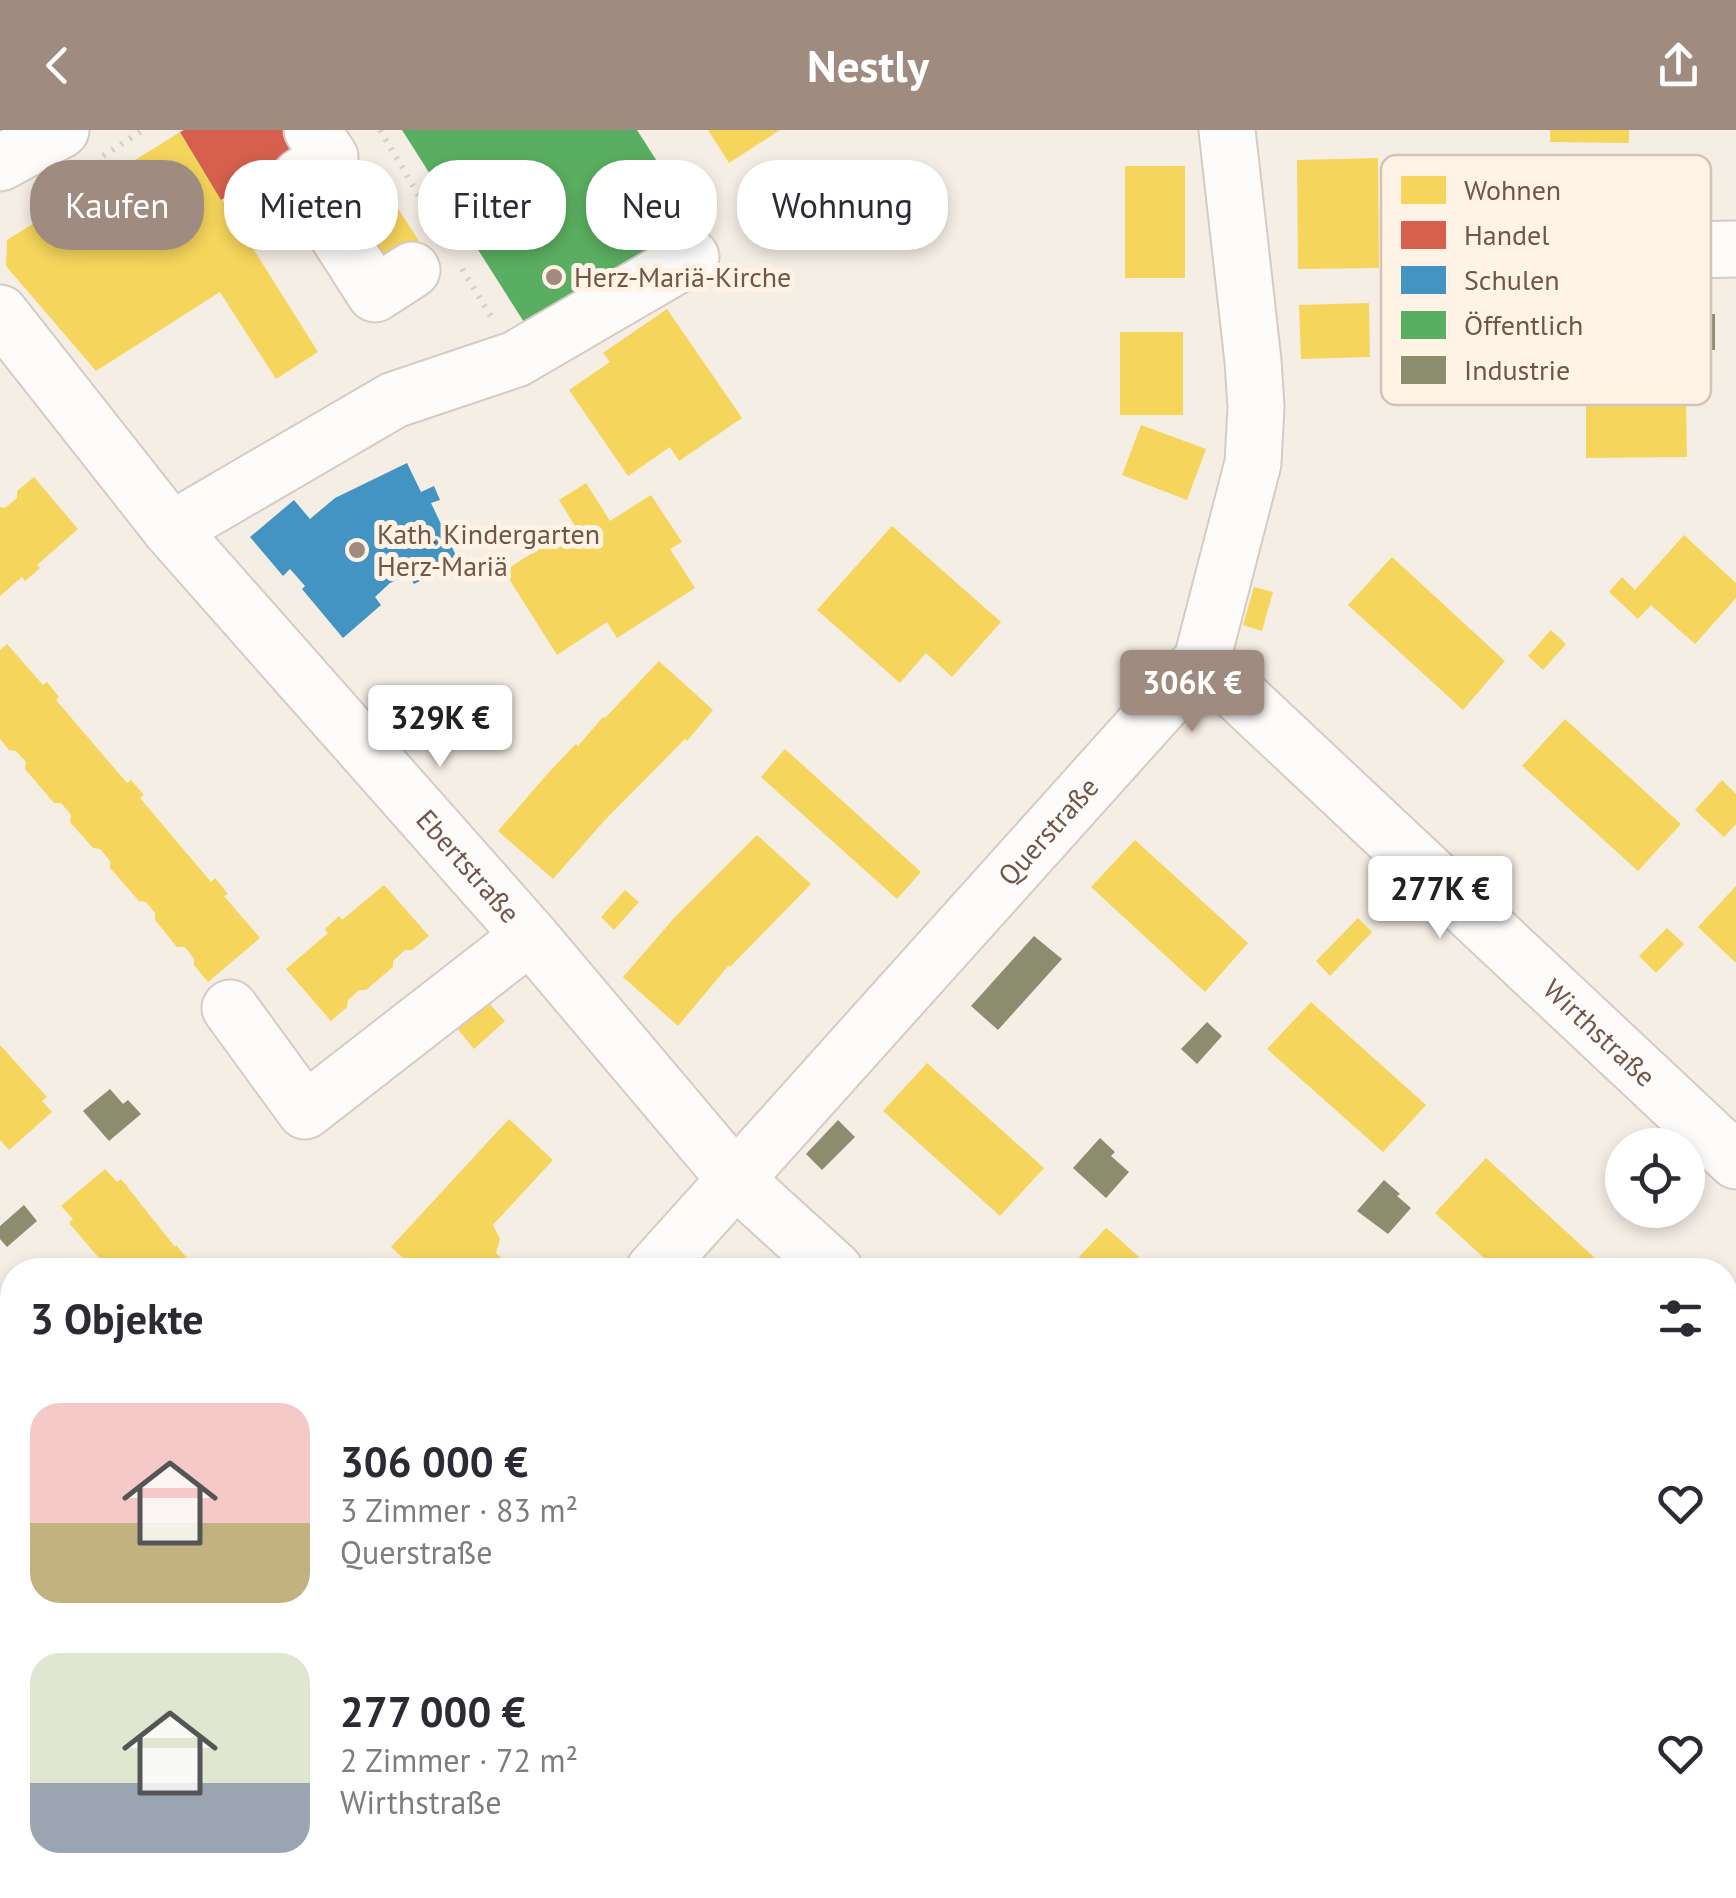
<!DOCTYPE html>
<html lang="de">
<head>
<meta charset="utf-8">
<style>
	:root { --surface:#fff; --page:#f2f2f3; --text:#2b2b33; --muted:#7c7c81; --accent:#9f8b7f }
	body { margin:0; font-family:"PT Sans",sans-serif; background:var(--page); color:var(--text); height:100vh; display:flex; flex-direction:column; font-size:38px; white-space:nowrap }
	* { box-sizing:border-box; margin:0 }
	p { font-size:32px; color:var(--muted) }
	.icon { flex:none; width:55px; height:55px; fill:none; stroke:currentColor; stroke-width:2; stroke-linecap:round; stroke-linejoin:round }
	.map { position:relative; flex:1; overflow:hidden }
	.panel { position:absolute; left:0px; top:1128px; width:1738px; height:642px; display:flex; flex-direction:column; background:var(--surface); border-radius:40px 40px 0 0; box-shadow:0 5px 15px #0003 }
	.panel>* { flex:none }
	.banner { position:absolute; left:30px; top:30px; width:1000px; height:90px; display:flex; gap:20px }
	.controls { position:absolute; left:1605px; top:998px; display:grid; gap:20px }
	.controls a { display:grid; place-items:center; width:100px; height:100px; border-radius:50%; background:var(--surface); box-shadow:0 5px 15px #0003; font-size:50px }
	.price { position:absolute; translate:-50% -85px; padding:0 22px; border-radius:10px; background:#fff; color:#222; font-size:32px; line-height:65px; filter:drop-shadow(0 2px 5px #0008) }
	.price::after { content:''; position:absolute; left:50%; top:60px; width:30px; height:22px; margin-left:-15px; background:inherit; clip-path:polygon(0 0,100% 0,50% 100%) }
	.price.current { background:var(--accent); color:#fff }
	ul { padding:0; list-style:none }
	li { display:flex; align-items:center; gap:30px; height:250px; padding:0 30px }
	li span { display:grid; place-items:center; flex:none; width:280px; height:200px; border-radius:30px; color:#555 }
	li>.icon { margin-inline-start:auto }
	span .icon { width:120px; height:120px; fill:#fffc; stroke-width:1 }
	li b { font-size:42px }
	h2 { display:flex; justify-content:space-between; align-items:center; height:120px; padding:0 30px; font-size:42px }
	.tag { padding:0 35px; border-radius:40px; background:var(--surface); box-shadow:0 5px 15px #0003; font-size:35px; line-height:90px }
	.tag.current { background:var(--accent); color:#fff }
	header { display:flex; justify-content:space-between; align-items:center; height:130px; padding:0 30px; background:var(--accent); color:#fff; font-size:45px; font-weight:700 }
	.map>svg:first-child { display:block }
	.homes { fill:#f6d55c }
	.shops { fill:#d6604d }
	.schools { fill:#4393c3 }
	.public { fill:#5aae61 }
	.industry { fill:#8c8c6e }
	.lines { fill:none; stroke-linecap:round; stroke-linejoin:round }
	.minor-casing { stroke:#d6cbc4; stroke-width:59 }
	.path { stroke:#d8cfcb; stroke-width:6; stroke-dasharray:2.5 8; stroke-linecap:butt }
	.minor { stroke:#fefcfb; stroke-width:55 }
	.poi-dot { fill:#9f8b7f; stroke:#fef3e5; stroke-width:4 }
	.labels { text-anchor:middle; stroke-width:10; stroke-linejoin:round; paint-order:stroke }
	.poi-label { font-size:28px; fill:#705548; stroke:#fef3e5; text-anchor:start }
	.street-label { font-size:28px; fill:#705548; stroke:#fef3e5 }
	.key { fill:#fef3e5; stroke:#d3c4b6; stroke-width:2.5 }
	.key-label { font-size:28px; fill:#705548 }
</style>
</head>
<body>
<header><svg class="icon" aria-label="back" viewBox="0 0 24 24"><path d="M15 5l-7 7 7 7"/></svg>Nestly<svg class="icon" aria-label="share" viewBox="0 0 24 24"><path d="M12 15V3M7 8l5-5 5 5M5 13v7h14v-7"/></svg></header>
<div class="map">
<svg width="1736" height="1768" viewBox="0 0 1736 1768">
	<rect width="100%" height="100%" fill="#f5eee5"/>
	<!-- homes -->
	<g class="homes">
		<path d="M708 0H780L729 33Z"/>
		<path d="M1550 0H1629V13L1550 12Z"/>
		<path d="M180 2 318 222 276 249 220 162 96 241 6 136 7 110Z"/>
		<path d="M1378 28 1379 138 1298 139 1297 30Z"/>
		<path d="M368 33 423 117 380 142 328 59Z"/>
		<rect x="1125" y="36" width="60" height="112"/>
		<path d="M1369 173 1370 227 1301 229 1299 175Z"/>
		<path d="M667 179 742 288 679 331 670 317 628 346 569 260 610 232 603 223Z"/>
		<rect x="1120" y="202" width="63" height="83"/>
		<path d="M1675 220 1676 274H1686L1687 327 1586 328V275H1608L1607 221Z"/>
		<path d="M1141 295 1206 319 1187 370 1122 345Z"/>
		<path d="M34 347 78 399 37 435 40 438 25 451 22 447 0 466V377L5 378 17 368V361Z"/>
		<path d="M586 353 610 391 651 365 682 412 670 419 695 458 617 508 607 492 557 525 504 441 575 396 559 370Z"/>
		<path d="M892 396 1001 492 952 547 926 523 900 553 817 480Z"/>
		<path d="M1684 405 1736 453V468L1695 514 1651 475 1638 489 1609 462 1622 447 1635 460Z"/>
		<path d="M1392 427 1505 531 1463 580 1348 475Z"/>
		<path d="M1254 457 1273 462 1262 501 1243 495Z"/>
		<path d="M1551 500 1566 514 1543 540 1528 526Z"/>
		<path d="M7 514 43 555 47 552 59 567 56 570 127 653 131 650 144 665 140 668 211 752 215 748 228 764 224 766 260 808 208 852 194 835V829L185 817H177L155 790V783L146 772 139 771 110 738V731L100 719 93 718 70 692 71 685 61 673H54L25 639 26 632 16 621 9 620 0 609V520Z"/>
		<path d="M659 531 713 580 687 611 685 609 604 691 553 749 498 701 549 642 576 614 578 616 603 587 605 588Z"/>
		<path d="M1565 589 1681 694 1638 741 1522 636Z"/>
		<path d="M785 619 921 742 897 769 761 647Z"/>
		<path d="M1722 650 1736 664V694L1724 707 1695 680Z"/>
		<path d="M757 705 811 754 730 837 729 835 678 896 623 847 675 787Z"/>
		<path d="M1135 710 1248 813 1205 862 1091 757Z"/>
		<path d="M384 755 429 806 412 820H405L393 831V837L366 860H359L348 870 347 877 331 891 286 839 328 803 325 799 339 786 342 790Z"/>
		<path d="M1736 756V833L1698 797Z"/>
		<path d="M625 760 639 772 614 800 601 787Z"/>
		<path d="M1358 788 1372 802 1330 846 1316 831Z"/>
		<path d="M1667 798 1684 814 1656 843 1639 826Z"/>
		<path d="M487 871 505 891 474 919 456 897Z"/>
		<path d="M1311 872 1426 975 1383 1022 1267 919Z"/>
		<path d="M0 915 47 967 42 971 52 982 9 1020 0 1010Z"/>
		<path d="M927 933 1044 1038 1000 1086 883 981Z"/>
		<path d="M509 989 553 1030 493 1095 500 1109 496 1123 514 1140H416L391 1117Z"/>
		<path d="M1486 1028 1548 1085 1608 1140H1497L1435 1083Z"/>
		<path d="M105 1039 117 1052 121 1049 175 1117 176 1115 197 1140H111L92 1120 69 1093 73 1089 61 1076Z"/>
		<path d="M1106 1098 1118 1108 1153 1140H1067Z"/>
		<path d="M1725 1249 1736 1259V1348L1725 1338Z"/>
		<path d="M1736 1414V1443L1728 1451 1725 1448V1426Z"/>
		<path d="M0 1504 8 1513 12 1509V1612L0 1598Z"/>
		<path d="M1725 1665 1736 1675V1714L1725 1725Z"/>
		<path d="M169 1758H247L258 1768H169L164 1763Z"/>
		<path d="M1169 1758H1265L1276 1768H1179Z"/>
	</g>
	<!-- shops -->
	<path class="shops" d="M184 0H296L307 17 221 70 180 2Z"/>
	<!-- schools -->
	<path class="schools" d="M407 333 421 362 434 356 440 370 431 373 459 432 414 454 409 444 390 453 375 467 381 475 343 508 302 459 305 456 290 439 283 446 250 407 294 370 310 389 335 368Z"/>
	<!-- public -->
	<path class="public" d="M402 0H637L697 94 529 200Z"/>
	<!-- industry -->
	<g class="industry">
		<path d="M1715 184V220L1576 222 1575 185Z"/>
		<path d="M1034 806 1062 829 998 900 971 876Z"/>
		<path d="M1207 892 1222 906 1197 934 1181 919Z"/>
		<path d="M110 959 123 974 128 970 141 984 109 1011 83 981Z"/>
		<path d="M838 990 855 1007 822 1040 806 1024Z"/>
		<path d="M1100 1008 1115 1022 1111 1026 1129 1042 1106 1068 1073 1038Z"/>
		<path d="M1384 1050 1400 1064 1397 1066 1411 1078 1388 1104 1357 1081Z"/>
		<path d="M24 1075 37 1091 7 1117 0 1109V1096Z"/>
	</g>
	<g class="lines">
		<defs>
			<g id="minor">
				<path d="M312 0 330 27 300 47 375 164 412 140"/>
				<path d="M0 33 61 0"/>
				<path d="M1638 121 1736 119"/>
				<path id="s1" d="M0 183 171 400 530 806 736 1050 835 1140"/>
				<path d="M171 400 394 270 516 229 691 127"/>
				<path id="s2" d="M1202 530 1736 1031"/>
				<path d="M230 878 305 981 530 806"/>
				<path id="s3" d="M654 1140 1202 530 1253 333 1256 277 1253 231 1227 0"/>
				<path d="M0 1243 12 1258"/>
				<path d="M487 1758 498 1768"/>
				<path d="M1511 1758 1522 1768"/>
				<path d="M71 1768 81 1758"/>
			</g>
		</defs>
		<!-- minor casing -->
		<use href="#minor" class="minor-casing"/>
		<!-- path -->
		<g class="path">
			<path d="M380 0 438 98"/>
			<path d="M103 26 143 0"/>
			<path d="M462 139 492 188"/>
		</g>
		<!-- minor -->
		<use href="#minor" class="minor"/>
	</g>
	<!-- markers -->
	<g class="poi-dot">
		<circle cx="554" cy="147" r="10"/>
		<circle cx="357" cy="420" r="10"/>
	</g>
	<g class="labels">
		<!-- poi labels -->
		<g class="poi-label">
			<text x="574" y="157">Herz-Mariä-Kirche</text>
			<text x="377" y="414">Kath. Kindergarten<tspan x="377" dy="32">Herz-Mariä</tspan></text>
		</g>
		<!-- street labels -->
		<g class="street-label">
			<text dy="10" stroke="none"><textPath href="#s3" startOffset="590">Querstraße</textPath></text>
			<text dy="10" stroke="none"><textPath href="#s1" startOffset="725">Ebertstraße</textPath></text>
			<text dy="10" stroke="none"><textPath href="#s2" startOffset="545">Wirthstraße</textPath></text>
		</g>
	</g>
	<!-- legend -->
	<rect x="1381" y="25" width="330" height="250" rx="15" class="key"/>
	<rect x="1401" y="46" width="45" height="28" fill="#f6d55c"/>
	<rect x="1401" y="91" width="45" height="28" fill="#d6604d"/>
	<rect x="1401" y="136" width="45" height="28" fill="#4393c3"/>
	<rect x="1401" y="181" width="45" height="28" fill="#5aae61"/>
	<rect x="1401" y="226" width="45" height="28" fill="#8c8c6e"/>
	<g class="key-label">
		<text x="1464" y="70">Wohnen</text>
		<text x="1464" y="115">Handel</text>
		<text x="1464" y="160">Schulen</text>
		<text x="1464" y="205">Öffentlich</text>
		<text x="1464" y="250">Industrie</text>
	</g>
</svg>
<div class="controls">
<a><svg class="icon" aria-label="locate" viewBox="0 0 24 24"><circle cx="12" cy="12" r="6"/><path d="M12 2v4M12 18v4M2 12h4M18 12h4"/></svg></a>
</div>
<b class="price current" style="left:1192px;top:605px">306K €</b>
<b class="price" style="left:440px;top:640px">329K €</b>
<b class="price" style="left:1440px;top:811px">277K €</b>
<div class="banner">
<a class="tag current">Kaufen</a>
<a class="tag">Mieten</a>
<a class="tag">Filter</a>
<a class="tag">Neu</a>
<a class="tag">Wohnung</a>
</div>
<section class="panel">
<h2>3 Objekte<svg class="icon" aria-label="filters" viewBox="0 0 24 24"><path d="M4 7h16M4 17h16"/><circle cx="9" cy="7" r="2"/><circle cx="15" cy="17" r="2"/></svg></h2>
<ul>
<li><span style="background:linear-gradient(#f6c9c9 60%,#c2b280 0)"><svg class="icon" aria-label="home" viewBox="0 0 24 24"><path d="M3 11l9-7 9 7M6 9v11h12V9"/></svg></span><div><b>306 000 €</b><p>3 Zimmer · 83 m²</p><p>Querstraße</p></div><svg class="icon" aria-label="heart" viewBox="0 0 24 24"><path d="M12 20l-8-8c-3-5 5-10 8-4 3-6 11-1 8 4z"/></svg></li>
<li><span style="background:linear-gradient(#dfe7d0 65%,#9aa5b1 0)"><svg class="icon" aria-label="home" viewBox="0 0 24 24"><path d="M3 11l9-7 9 7M6 9v11h12V9"/></svg></span><div><b>277 000 €</b><p>2 Zimmer · 72 m²</p><p>Wirthstraße</p></div><svg class="icon" aria-label="heart" viewBox="0 0 24 24"><path d="M12 20l-8-8c-3-5 5-10 8-4 3-6 11-1 8 4z"/></svg></li>
</ul>
</section>
</div>
</body>
</html>
